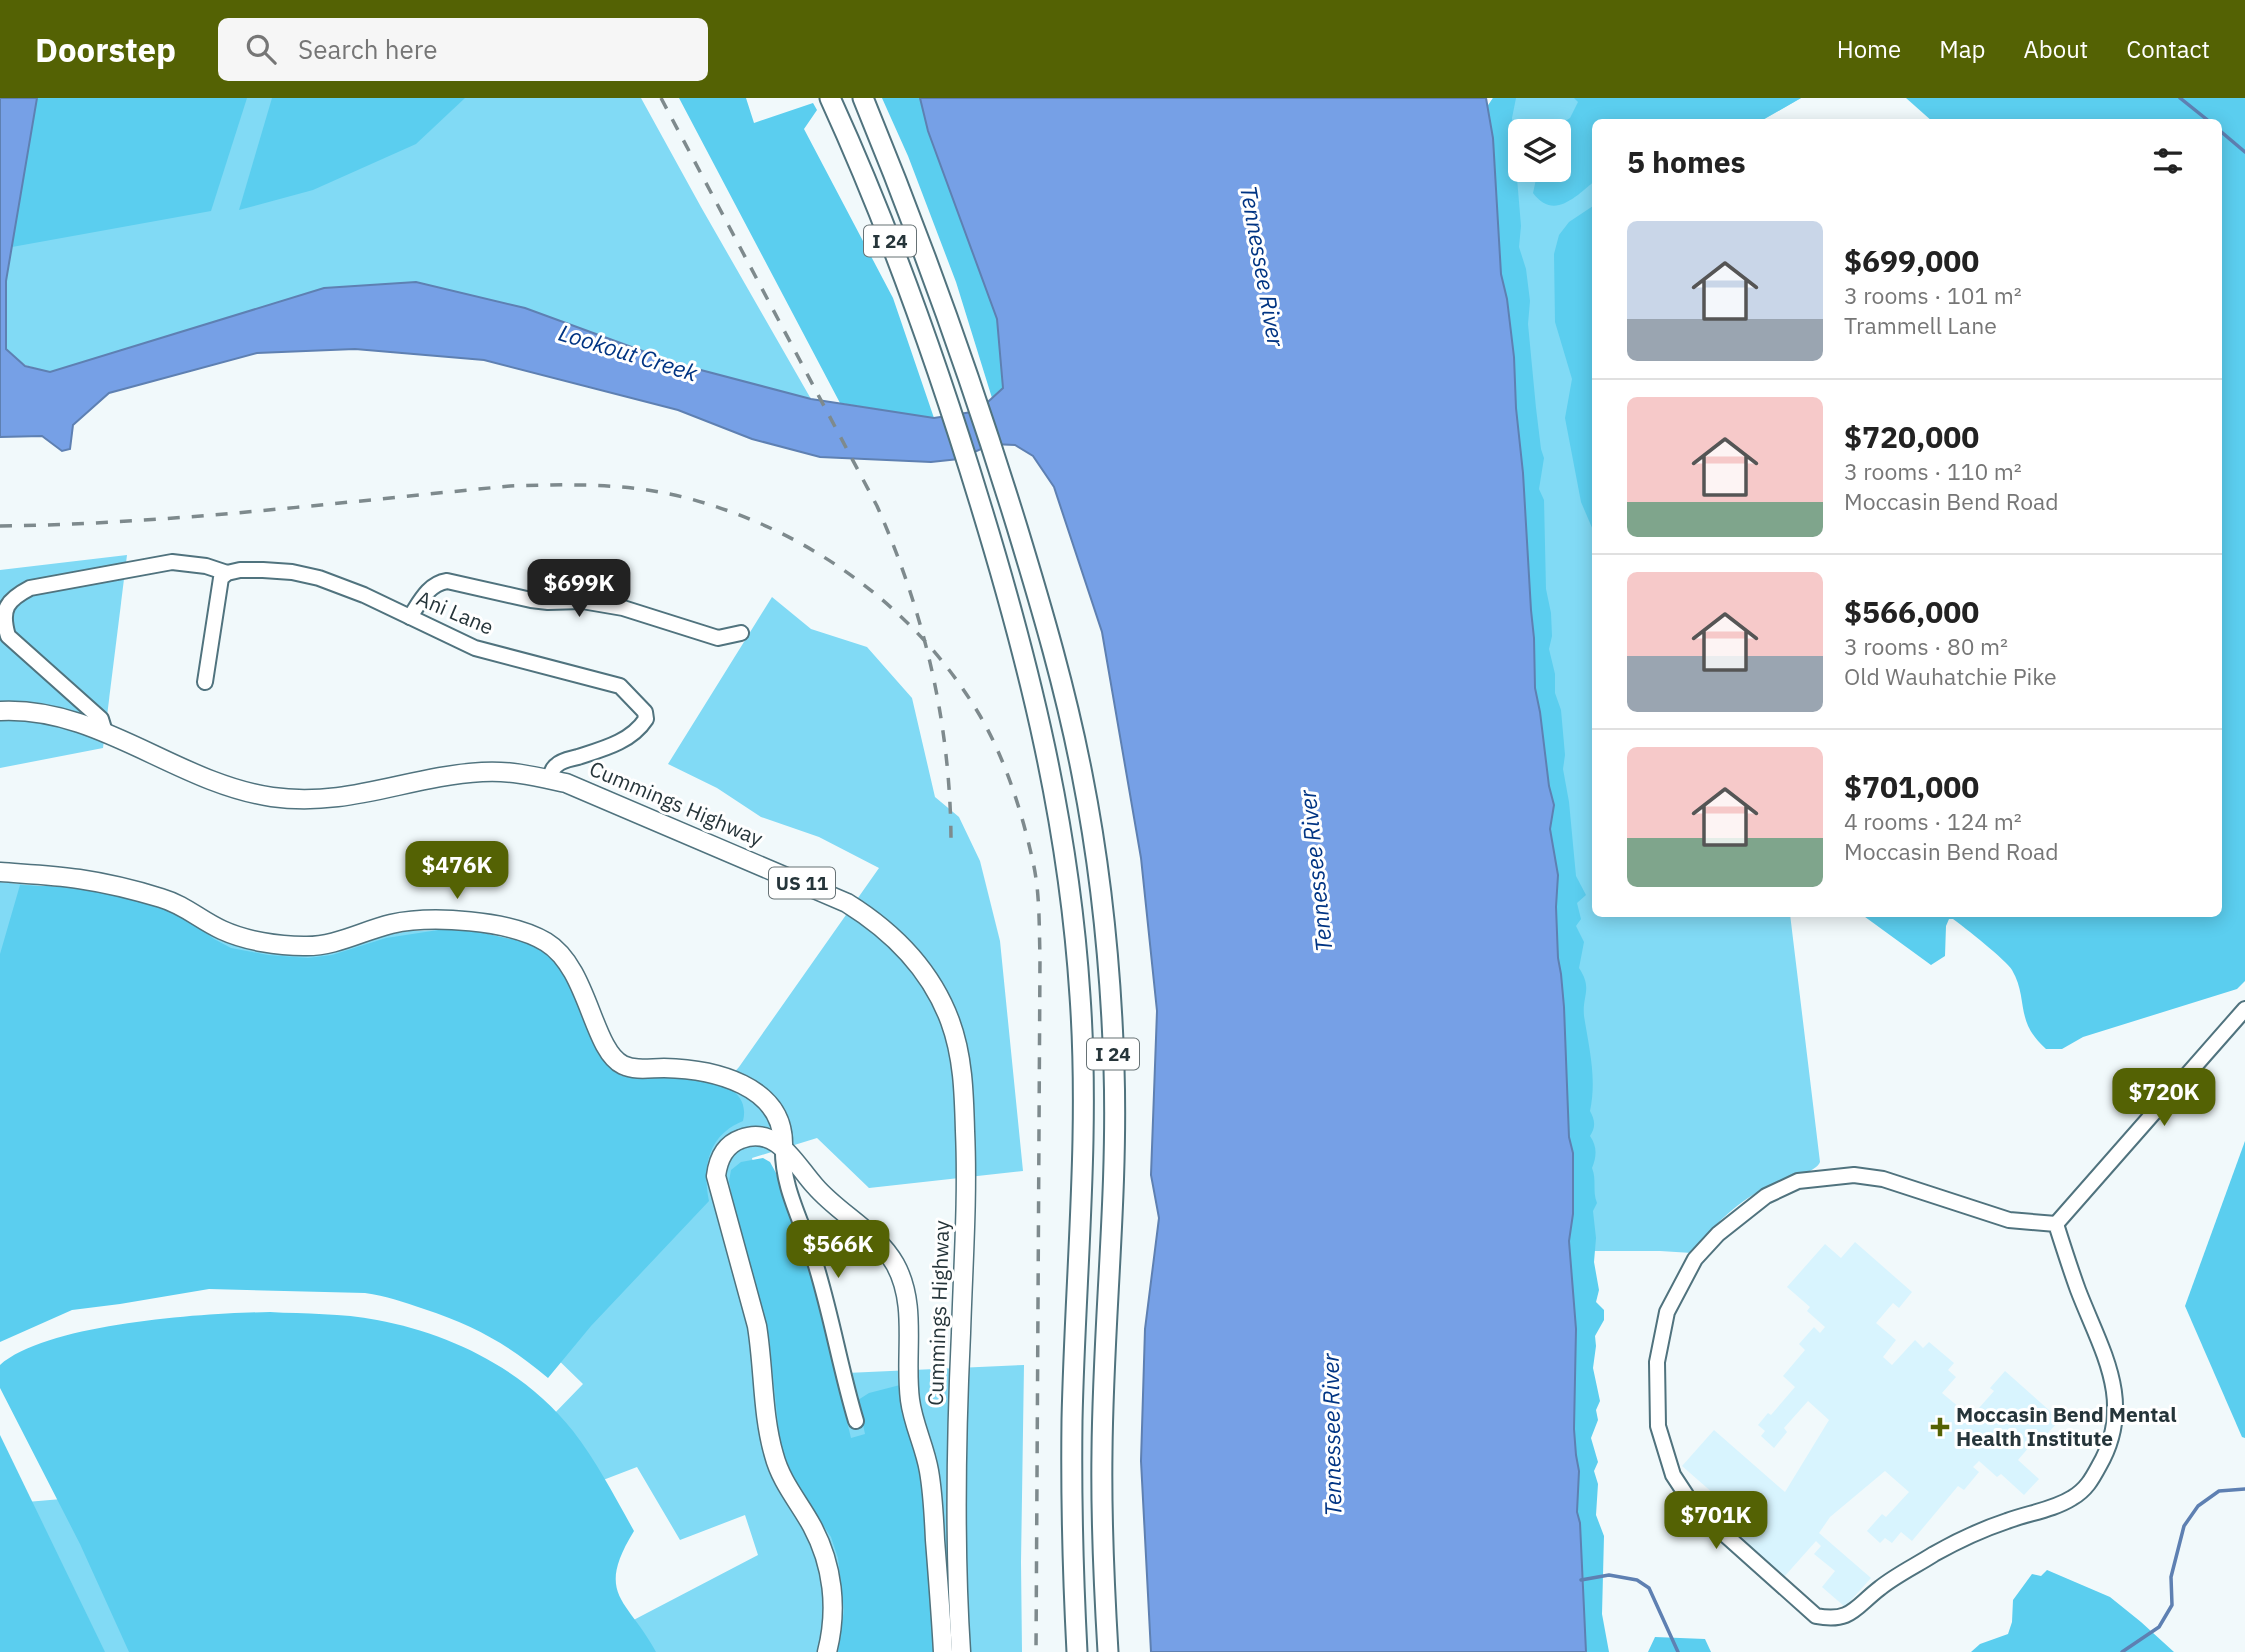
<!DOCTYPE html>
<html lang="en">
<head>
<meta charset="utf-8">
<style>
	:root { --surface:#fff; --page:#f6f6f6; --text:#222; --muted:#767676; --line:#e0e0e0; --accent:#546204 }
	body { margin:0; font-family:"IBM Plex Sans",sans-serif; background:var(--page); color:var(--text); height:100vh; display:flex; flex-direction:column; font-size:26px; white-space:nowrap }
	* { box-sizing:border-box; margin:0 }
	p { font-size:23px; color:var(--muted) }
	.icon { flex:none; width:38px; height:38px; fill:none; stroke:currentColor; stroke-width:2; stroke-linecap:round; stroke-linejoin:round }
	.map { position:relative; flex:1; overflow:hidden }
	.panel { position:absolute; left:1592px; top:21px; width:630px; height:798px; display:flex; flex-direction:column; background:var(--surface); border-radius:10px; box-shadow:0 4px 18px #0003 }
	.panel>* { flex:none }
	.tools { position:absolute; left:1508px; top:21px; display:grid; gap:14px }
	.tools a { display:grid; place-items:center; width:63px; height:63px; border-radius:10px; background:var(--surface); box-shadow:0 4px 18px #0003; font-size:35px }
	.price { position:absolute; translate:-50% -60px; padding:0 16px; border-radius:14px; background:var(--accent); color:#fff; font-size:23px; line-height:46px; filter:drop-shadow(0 2px 4px #0008) }
	.price::after { content:''; position:absolute; left:50%; top:42px; width:21px; height:16px; margin-left:-10px; background:inherit; clip-path:polygon(0 0,100% 0,50% 100%) }
	.price.active { background:#222; color:#fff }
	ul { padding:0; list-style:none }
	li { display:flex; align-items:center; gap:21px; height:175px; padding:0 35px }
	li+li { border-top:2px solid var(--line) }
	li span { display:grid; place-items:center; flex:none; width:196px; height:140px; border-radius:10px; color:#555 }
	li>.icon { margin-inline-start:auto }
	span .icon { width:84px; height:84px; fill:#fffc; stroke-width:1 }
	li b { font-size:30px }
	h2 { display:flex; justify-content:space-between; align-items:center; height:84px; padding:0 35px; font-size:30px }
	header { display:flex; align-items:center; gap:42px; box-sizing:border-box; height:98px; padding:0 35px; background:var(--accent); color:#fff }
	header strong { font-size:33px }
	nav { display:flex; gap:38px; margin-inline-start:auto; font-size:24px }
	.search { width:490px; height:63px; background:var(--page); display:flex; align-items:center; gap:18px; box-sizing:border-box; padding:0 24px; border-radius:10px; color:var(--muted); font-size:26px }
	.map>svg:first-child { display:block }
	.built { fill:#d8f4fe }
	.green { fill:#81daf5; fill-rule:evenodd }
	.forest { fill:#5bceef }
	.water { fill:#76a0e6; stroke:#5e80b2; stroke-width:2 }
	.lines { fill:none; stroke-linecap:round; stroke-linejoin:round }
	.stream { stroke:#5e80b2; stroke-width:3.5 }
	.minor-casing { stroke:#50737e; stroke-width:18 }
	.major-casing { stroke:#50737e; stroke-width:21 }
	.highway-casing { stroke:#50737e; stroke-width:23 }
	.minor { stroke:#fff; stroke-width:14 }
	.major { stroke:#fff; stroke-width:18 }
	.highway { stroke:#fff; stroke-width:19 }
	.rail { stroke:#7e8a8d; stroke-width:3.5; stroke-dasharray:12 12; stroke-linecap:butt }
	.poi-dot { fill:#546204; stroke:#fff; stroke-width:2.5 }
	.labels { text-anchor:middle; stroke-width:6; stroke-linejoin:round; paint-order:stroke }
	.shield { fill:#fff; stroke:#677275; stroke-width:2 }
	.shield-label { font-size:19px; font-weight:bold; fill:#26353a }
	.street-label { font-size:21px; fill:#26353a; stroke:#fff }
	.poi-label { font-size:21px; font-weight:bold; fill:#26353a; stroke:#fff; text-anchor:start }
	.water-label { font-size:23px; font-style:italic; fill:#003483; stroke:#fff }
</style>
</head>
<body>
<header>
<strong>Doorstep</strong>
<div class="search"><svg class="icon" aria-label="search" viewBox="0 0 24 24"><circle cx="10" cy="10" r="6"/><path d="M15 15l6 6"/></svg>Search here</div>
<nav><a>Home</a><a>Map</a><a>About</a><a>Contact</a></nav>
</header>
<div class="map">
<svg width="2245" height="1554" viewBox="0 0 2245 1554">
	<rect width="100%" height="100%" fill="#f1f9fb"/>
	<!-- built -->
	<path class="built" d="M1855 1144 1912 1194 1899 1210 1893 1205 1876 1225 1896 1242 1883 1259 1892 1267 1915 1242 1923 1250 1929 1244 1954 1265 1948 1272 1956 1279 1942 1295 1971 1319 1994 1293 1990 1290 2005 1273 2060 1322 2045 1338 2041 1335 2018 1362 2039 1381 2024 1397 2001 1376 1997 1379 1979 1363 1973 1369 1979 1374 1964 1392 1958 1388 1912 1443 1901 1434 1892 1445 1885 1440 1880 1445 1867 1433 1882 1416 1886 1419 1909 1394 1885 1373 1830 1419 1819 1435 1871 1480 1845 1509 1822 1489 1835 1473 1814 1456 1821 1448 1816 1443 1784 1479 1712 1415 1722 1403 1682 1368 1714 1332 1785 1394 1829 1322 1808 1303 1784 1330 1787 1334 1774 1350 1761 1338 1765 1333 1758 1327 1768 1315 1771 1317 1795 1289 1783 1278 1805 1252 1799 1246 1814 1229 1820 1235 1825 1229 1807 1213 1810 1209 1787 1189 1825 1146 1841 1160Z"/>
	<!-- green -->
	<g class="green">
		<path d="M37 0H641L701 109 811 301 678 266 525 210 416 184 324 190 49 274 25 267 6 251V183Z"/>
		<path d="M1493 0H1801L1759 24H1596V816H1790L1820 1064C1816 1075 1785 1082 1772 1087 1741 1100 1712 1128 1692 1155L1660 1153H1569L1498 109 1493 40 1487 9ZM1521 33H1559V72H1521Z"/>
		<path d="M127 457 103 650 0 670V472Z"/>
		<path d="M772 499 811 531 867 549 912 600 935 699 959 719 980 763 1000 843 1023 1073 869 1090 817 1040 752 1060 802 1277 1024 1267 1021 1464 1022 1554H646L624 1527 758 1457 745 1417 680 1442 637 1369 538 1407 414 1554H84L15 1405 120 1396 550 1320 583 1286 504 1209 0 1089V784L92 793 187 820 219 842 254 852 290 854 358 845 384 837 410 833 437 832 466 835 616 979 717 994 739 969 879 770 819 739 761 719 717 690 668 666Z"/>
	</g>
	<!-- forest -->
	<g class="forest">
		<path d="M37 0H247L211 113 12 149Z"/>
		<path d="M272 0H465L416 46 313 92 239 112Z"/>
		<path d="M679 0H746L754 25 813 5 817 12 804 31 893 200 934 320 840 305Z"/>
		<path d="M882 0H920L928 33 997 221 1003 290 992 300 956 184 908 58Z"/>
		<path d="M1493 0H1516L1512 20 1521 128 1519 149 1526 171 1530 203 1528 226 1536 310 1541 351 1544 360 1539 391 1544 402 1546 491 1551 515 1552 538 1549 551 1555 576V595L1561 612 1565 657 1563 671 1569 704 1576 778 1586 797 1577 805 1581 821 1576 828 1584 844 1579 870C1593 891 1582 897 1584 918 1589 950 1597 980 1590 1013 1595 1022 1596 1029 1590 1038 1597 1048 1597 1058 1592 1070 1597 1082 1592 1093 1597 1105L1593 1113 1596 1140 1594 1164 1599 1192 1596 1204 1604 1212V1222L1595 1238 1596 1248 1593 1270 1600 1303 1596 1312 1598 1322 1591 1340 1598 1364 1594 1373 1598 1386 1596 1417 1604 1438 1602 1516 1609 1554H1586L1584 1545 1583 1474 1580 1454V1425L1577 1414 1579 1373 1576 1357 1574 1331 1576 1231 1569 1143 1573 1116V1055L1569 1039 1564 909 1561 876 1558 860 1556 809 1558 777 1550 731 1554 707 1549 688 1540 614 1535 590 1534 540 1531 512 1523 375 1516 310 1514 259 1507 201 1501 176 1493 40 1487 9Z"/>
		<path d="M1574 0H1801L1759 24H1649L1639 21 1635 24H1596V82C1576 98 1554 123 1533 95L1538 72H1559V33H1549L1570 20 1578 4Z"/>
		<path d="M1906 0H2245V883L2237 891 2083 939 2062 951H2046C2014 923 2029 901 2012 872 2006 862 1964 829 1953 821H1949L1946 828 1945 858 1931 867 1861 816H2219V24H1933Z"/>
		<path d="M1596 106V439L1581 404 1565 320 1572 281 1555 224 1554 156 1559 137 1569 124Z"/>
		<path d="M20 787 72 789 122 797 179 815 214 841 231 850 268 857 308 860 332 857 386 840 445 831 479 834 525 844 541 850 562 868 604 962 615 974 622 978C652 981 756 969 743 1023 708 1037 702 1069 709 1103L591 1228 548 1280C506 1245 475 1228 424 1211 404 1204 386 1198 365 1195L209 1191 120 1206 72 1212 0 1244V856Z"/>
		<path d="M2245 1043V1340L2242 1339 2185 1208Z"/>
		<path d="M763 1060 770 1064 776 1075 812 1178 851 1340 865 1336 858 1302 869 1295 900 1287 902 1317 914 1346 923 1389 934 1554H838L844 1512 838 1460 831 1439 795 1385 780 1346 769 1239 736 1117 729 1083 731 1072 741 1064Z"/>
		<path d="M270 1214C305 1216 342 1215 377 1222 452 1236 525 1272 573 1333 597 1364 615 1399 634 1433 594 1498 628 1501 656 1554H129L80 1446 0 1290V1267C48 1225 205 1215 270 1214Z"/>
		<path d="M0 1337 105 1554H0Z"/>
		<path d="M2047 1472 2110 1499 2141 1524 2174 1554H1971L1980 1546 2008 1536 2012 1524 2013 1502 2032 1476 2041 1478Z"/>
		<path d="M1655 1539 1705 1541 1711 1554H1648Z"/>
	</g>
	<!-- water -->
	<path class="water" d="M0 0H37L6 183V251L25 268 50 274 324 190 416 184 525 210 678 266 811 301 934 320 978 313 1003 290 997 221 928 33 920 0H1486L1493 40 1501 176 1507 201 1514 259 1516 310 1523 375 1531 512 1534 540 1535 590 1540 614 1549 688 1554 707 1550 731 1558 777 1556 809 1558 860 1561 876 1564 909 1569 1039 1573 1055V1116L1569 1143 1576 1231 1574 1331 1576 1357 1579 1373 1577 1414 1580 1425 1586 1554H1151L1141 1363 1145 1231 1159 1120 1151 1077 1157 913 1141 760 1102 534 1054 389 1033 358 1015 347 992 346 959 361 931 364 820 359 752 341 678 312 484 262 355 251 257 255 109 295 73 327 70 351 62 353 42 338 0 339Z"/>
	<g class="lines">
		<!-- stream -->
		<g class="stream">
			<path d="M2180 0 2210 24"/>
			<path d="M2219 32 2245 54"/>
			<path d="M1581 1482 1609 1477 1637 1482 1649 1490 1678 1554"/>
			<path d="M2122 1554 2159 1529 2172 1507 2171 1479 2184 1428 2198 1408 2219 1393 2245 1391"/>
		</g>
		<defs>
			<g id="minor">
				<path d="M410 519C420 504 428 486 447 483L531 502 548 504 582 503 623 510 718 540 741 535"/>
				<path d="M205 584 221 480 227 475 240 472H263L292 474 319 480 364 497 475 550 620 588 645 614 646 621C631 644 603 651 578 659 571 661 562 662 557 667 552 670 551 676 550 682"/>
				<path d="M105 634 101 621 8 538C0 511 7 502 30 490L172 464 206 468 227 475"/>
				<path d="M783 1047C781 1088 802 1123 814 1161 831 1214 840 1270 856 1323"/>
				<path d="M1854 1077 1883 1081 2009 1122 2056 1126C2063 1148 2070 1170 2078 1192 2101 1252 2136 1304 2099 1368 2092 1381 2086 1392 2072 1400 2053 1412 2028 1415 2007 1423 1983 1431 1957 1443 1934 1456 1917 1467 1896 1477 1880 1490 1855 1509 1851 1525 1816 1518L1694 1409 1673 1377 1658 1328 1657 1264 1667 1214 1695 1161 1718 1136 1766 1098 1798 1083Z"/>
				<path d="M2056 1126 2245 911"/>
			</g>
			<g id="major">
				<path d="M0 613C99 608 176 685 272 699 348 710 409 678 482 674 511 672 538 679 566 685L847 805C892 833 931 872 950 923 963 958 964 995 965 1033 968 1100 963 1168 961 1235 956 1341 954 1448 961 1554"/>
				<path d="M0 774C26 776 53 777 79 781 106 785 135 792 161 800 185 807 200 822 222 832 246 843 278 848 304 848 335 849 362 833 391 826 431 817 510 822 546 844 589 870 592 952 623 967 636 973 650 970 664 970 713 971 784 987 783 1047"/>
				<path d="M827 1554C838 1511 833 1467 812 1428 799 1404 781 1384 774 1357 762 1316 764 1271 757 1228L716 1078C718 1062 724 1047 741 1041 777 1027 795 1066 815 1088 839 1116 876 1133 895 1166 918 1207 904 1257 910 1302 913 1326 925 1349 929 1373 933 1396 934 1419 935 1442 938 1480 941 1517 943 1554"/>
			</g>
			<g id="highway">
				<path d="M830 0C890 131 938 267 980 405 1030 568 1069 727 1080 898 1090 1039 1075 1181 1072 1322 1071 1400 1073 1477 1077 1554"/>
				<path d="M863 0C921 141 972 283 1017 429 1042 511 1066 593 1082 676 1101 772 1111 873 1114 970 1118 1098 1103 1226 1102 1354 1101 1421 1104 1487 1108 1554"/>
			</g>
		</defs>
		<!-- minor casing -->
		<use href="#minor" class="minor-casing"/>
		<!-- major casing -->
		<use href="#major" class="major-casing"/>
		<!-- highway casing -->
		<use href="#highway" class="highway-casing"/>
		<!-- minor -->
		<use href="#minor" class="minor"/>
		<!-- major -->
		<use href="#major" class="major"/>
		<!-- highway -->
		<use href="#highway" class="highway"/>
		<!-- rail -->
		<g class="rail">
			<path d="M661 0 877 408C924 514 950 623 951 740"/>
			<path d="M0 428C169 426 341 404 510 388 568 386 627 385 683 399 805 430 914 507 979 616 1005 660 1022 714 1033 764 1040 795 1039 828 1040 859L1036 1554"/>
		</g>
	</g>
	<!-- markers -->
	<path class="poi-dot" d="M1936.5 1318.5h7v7h7v7h-7v7h-7v-7h-7v-7h7z"/>
	<g class="labels">
		<!-- shield labels -->
		<g class="shield">
			<rect x="864" y="127.5" width="52" height="31" rx="5"/>
			<rect x="769" y="769.5" width="66" height="31" rx="5"/>
			<rect x="1087" y="940.5" width="52" height="31" rx="5"/>
		</g>
		<g class="shield-label">
			<text x="890" y="150">I 24</text>
			<text x="802" y="792">US 11</text>
			<text x="1113" y="963">I 24</text>
		</g>
		<!-- street labels -->
		<g class="street-label">
			<text transform="translate(455 515) rotate(23)" y="7">Ani Lane</text>
			<text transform="translate(676 706) rotate(23)" y="7">Cummings Highway</text>
			<text transform="translate(939 1215) rotate(-88)" y="7">Cummings Highway</text>
		</g>
		<!-- poi labels -->
		<g class="poi-label">
			<text x="1956" y="1324">Moccasin Bend Mental<tspan x="1956" dy="24">Health Institute</tspan></text>
		</g>
		<!-- water labels -->
		<g class="water-label">
			<text transform="translate(1262 168) rotate(80)" y="8">Tennessee River</text>
			<text transform="translate(628 255) rotate(17)" y="8">Lookout Creek</text>
			<text transform="translate(1316 773) rotate(-96)" y="8">Tennessee River</text>
			<text transform="translate(1332 1337) rotate(-91)" y="8">Tennessee River</text>
		</g>
	</g>
</svg>
<div class="tools">
<a><svg class="icon" aria-label="layers" viewBox="0 0 24 24"><path d="M12 4l9 5-9 5-9-5zM3 14l9 5 9-5"/></svg></a>
</div>
<b class="price active" style="left:579px;top:521px">$699K</b>
<b class="price" style="left:457px;top:803px">$476K</b>
<b class="price" style="left:2164px;top:1030px">$720K</b>
<b class="price" style="left:838px;top:1182px">$566K</b>
<b class="price" style="left:1716px;top:1453px">$701K</b>
<section class="panel">
<h2>5 homes<svg class="icon" aria-label="filters" viewBox="0 0 24 24"><path d="M4 7h16M4 17h16"/><circle cx="9" cy="7" r="2"/><circle cx="15" cy="17" r="2"/></svg></h2>
<ul>
<li><span style="background:linear-gradient(#c9d6e8 70%,#9aa5b1 0)"><svg class="icon" aria-label="home" viewBox="0 0 24 24"><path d="M3 11l9-7 9 7M6 9v11h12V9"/></svg></span><div><b>$699,000</b><p>3 rooms · 101 m²</p><p>Trammell Lane</p></div></li>
<li><span style="background:linear-gradient(#f6c9c9 75%,#7fa58c 0)"><svg class="icon" aria-label="home" viewBox="0 0 24 24"><path d="M3 11l9-7 9 7M6 9v11h12V9"/></svg></span><div><b>$720,000</b><p>3 rooms · 110 m²</p><p>Moccasin Bend Road</p></div></li>
<li><span style="background:linear-gradient(#f6c9c9 60%,#9aa5b1 0)"><svg class="icon" aria-label="home" viewBox="0 0 24 24"><path d="M3 11l9-7 9 7M6 9v11h12V9"/></svg></span><div><b>$566,000</b><p>3 rooms · 80 m²</p><p>Old Wauhatchie Pike</p></div></li>
<li><span style="background:linear-gradient(#f6c9c9 65%,#7fa58c 0)"><svg class="icon" aria-label="home" viewBox="0 0 24 24"><path d="M3 11l9-7 9 7M6 9v11h12V9"/></svg></span><div><b>$701,000</b><p>4 rooms · 124 m²</p><p>Moccasin Bend Road</p></div></li>
</ul>
</section>
</div>
</body>
</html>
